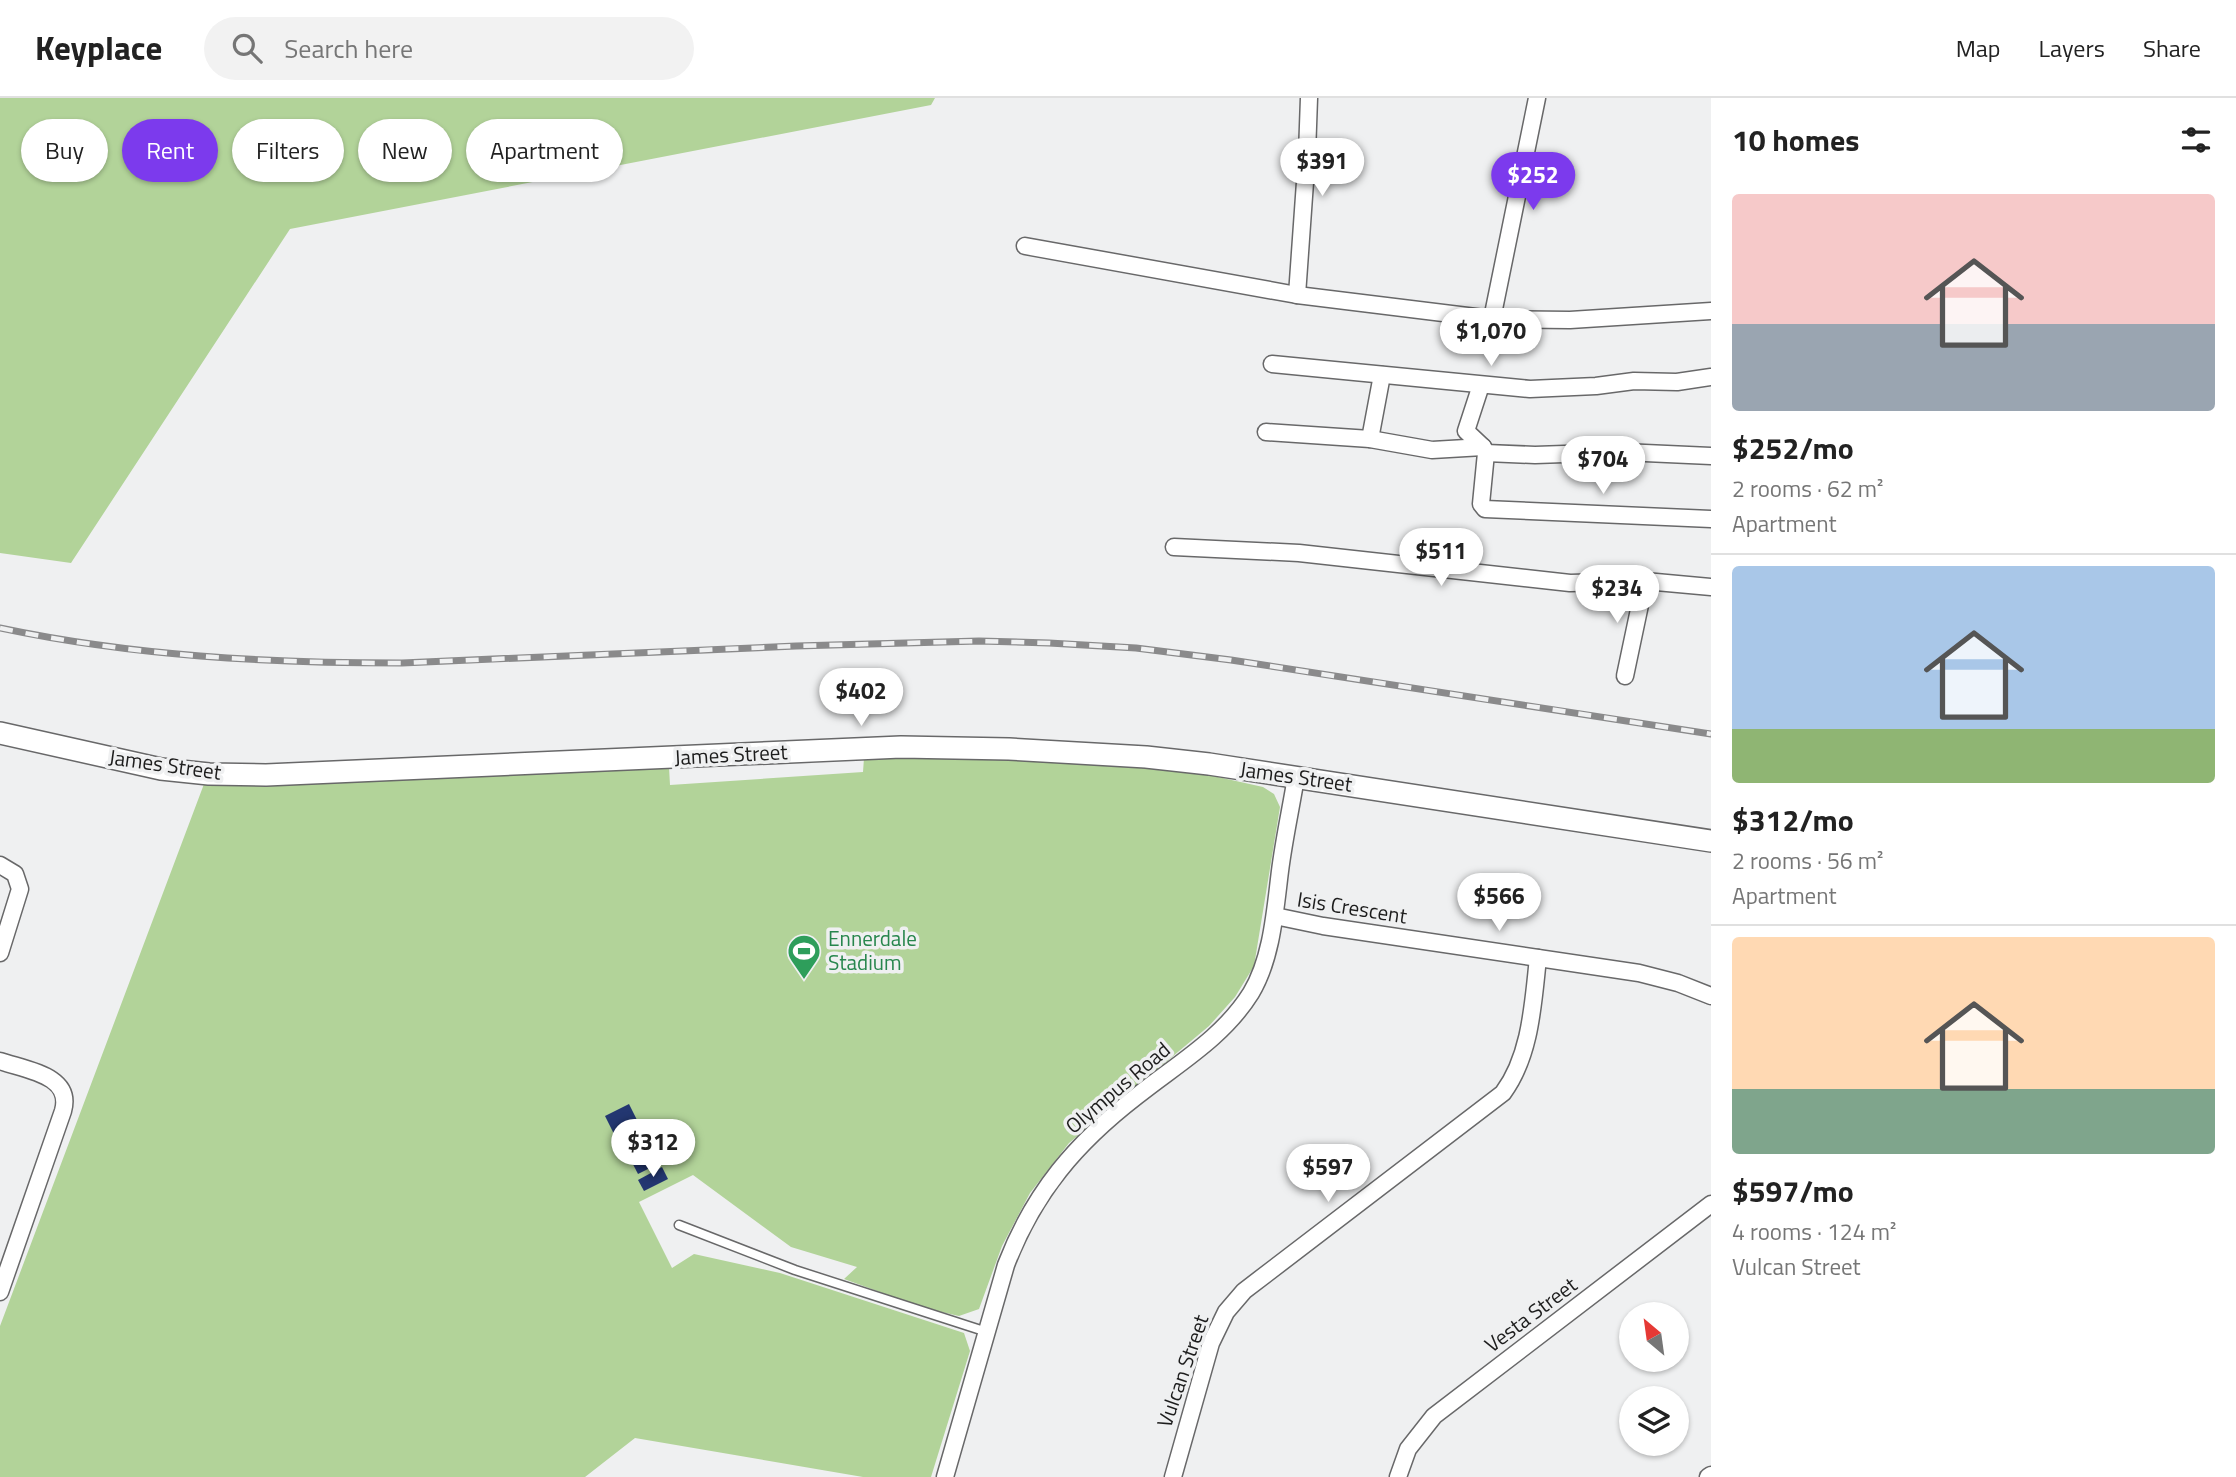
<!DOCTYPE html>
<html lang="en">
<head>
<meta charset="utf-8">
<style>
	:root { --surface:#fff; --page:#f2f2f2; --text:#222; --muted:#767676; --line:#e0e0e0; --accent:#7c3aed }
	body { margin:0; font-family:"Titillium Web",sans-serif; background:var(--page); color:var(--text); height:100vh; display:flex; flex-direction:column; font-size:26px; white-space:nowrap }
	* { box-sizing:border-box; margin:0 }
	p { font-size:23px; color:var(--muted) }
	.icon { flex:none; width:38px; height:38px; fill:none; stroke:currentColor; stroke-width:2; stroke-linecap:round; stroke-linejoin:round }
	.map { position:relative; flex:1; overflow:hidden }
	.details { display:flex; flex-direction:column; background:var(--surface); width:525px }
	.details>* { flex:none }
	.guide { position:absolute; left:21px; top:21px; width:665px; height:63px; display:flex; gap:14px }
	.needle { width:46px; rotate:331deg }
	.fabs { position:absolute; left:1619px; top:1204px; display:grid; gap:14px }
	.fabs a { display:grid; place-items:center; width:70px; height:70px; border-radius:50%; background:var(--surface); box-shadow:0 2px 5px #0004; font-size:35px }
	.price { position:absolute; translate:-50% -60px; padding:0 16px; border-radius:24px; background:#fff; color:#222; font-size:23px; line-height:46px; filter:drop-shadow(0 2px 4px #0008) }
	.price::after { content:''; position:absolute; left:50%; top:42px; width:21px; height:16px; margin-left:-10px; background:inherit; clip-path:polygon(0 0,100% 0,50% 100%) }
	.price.on { background:var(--accent); color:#fff }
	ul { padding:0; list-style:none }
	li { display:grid; align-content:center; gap:14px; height:371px; padding:0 21px }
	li+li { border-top:2px solid var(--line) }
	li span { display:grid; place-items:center; height:217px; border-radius:7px; color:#555 }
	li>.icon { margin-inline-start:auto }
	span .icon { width:126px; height:126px; fill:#fffc; stroke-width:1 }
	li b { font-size:30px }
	h2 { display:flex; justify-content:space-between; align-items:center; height:84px; padding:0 21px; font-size:30px }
	.chip { padding:0 24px; border-radius:32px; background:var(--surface); box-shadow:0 2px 5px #0004; font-size:24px; line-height:63px }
	.chip.on { background:var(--accent); color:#fff }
	header { display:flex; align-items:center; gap:42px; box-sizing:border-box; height:98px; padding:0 35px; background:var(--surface); border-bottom:2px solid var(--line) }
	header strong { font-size:33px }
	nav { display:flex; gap:38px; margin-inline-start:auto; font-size:24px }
	.search { width:490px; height:63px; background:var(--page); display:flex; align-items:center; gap:18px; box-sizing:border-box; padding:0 24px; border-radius:38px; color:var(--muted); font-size:26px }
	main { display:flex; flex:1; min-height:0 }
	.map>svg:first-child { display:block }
	.green { fill:#b2d399 }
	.building { fill:#233771 }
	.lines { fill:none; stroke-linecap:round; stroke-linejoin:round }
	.service-casing { stroke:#686869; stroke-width:11 }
	.minor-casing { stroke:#686869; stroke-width:19 }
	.tertiary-casing { stroke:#686869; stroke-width:24 }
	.service { stroke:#fff; stroke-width:8 }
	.minor { stroke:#fff; stroke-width:16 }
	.tertiary { stroke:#fff; stroke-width:21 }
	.rail-casing { stroke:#8a8a8b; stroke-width:7 }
	.rail { stroke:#eff0f1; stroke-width:4.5; stroke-dasharray:13; stroke-linecap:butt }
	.labels { text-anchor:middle; stroke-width:7; stroke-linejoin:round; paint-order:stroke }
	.street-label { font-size:21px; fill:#1d1d1d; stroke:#eff0f1 }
	.leisure-label { font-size:21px; fill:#27864d; stroke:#eff0f1; text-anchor:start }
</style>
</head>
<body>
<header>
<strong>Keyplace</strong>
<div class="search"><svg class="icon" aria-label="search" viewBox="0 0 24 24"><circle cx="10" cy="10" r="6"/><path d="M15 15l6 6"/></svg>Search here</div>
<nav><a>Map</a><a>Layers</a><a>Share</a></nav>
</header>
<main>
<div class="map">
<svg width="1711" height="1379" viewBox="0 0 1711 1379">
	<rect width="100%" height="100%" fill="#eff0f1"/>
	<!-- green -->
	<g class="green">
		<path d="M0 0H935L931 7 290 131 71 465 0 455Z"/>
		<path d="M864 660H955L1139 668 1200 675 1263 689 1274 696 1280 709 1254 868 1235 899 1209 928 1069 1045 1030 1095 1002 1148 979 1211 959 1218 924 1210 844 1181 857 1169 791 1149 693 1077 639 1104 672 1170 694 1156 780 1175 964 1235 970 1253 931 1379H863L635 1340 585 1379H0V1228L204 686C359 685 514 674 669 669L670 687 863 674Z"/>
	</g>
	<!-- building -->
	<g class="building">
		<path d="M629 1006 641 1030 617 1042 605 1018Z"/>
		<path d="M644 1034 660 1065 638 1076 622 1045Z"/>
		<path d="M662 1069 668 1081 644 1093 638 1082Z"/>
	</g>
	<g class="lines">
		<defs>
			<path id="service" d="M679 1127 795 1172 987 1234"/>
			<g id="minor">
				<path d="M1025 148 1297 197 1492 221 1570 222 1711 213"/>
				<path d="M1297 197 1307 56 1309 0"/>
				<path d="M1492 221 1537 0"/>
				<path d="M1272 266 1530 291 1596 288 1634 283 1677 284 1711 279"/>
				<path d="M1481 287 1466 333 1483 349 1486 355 1481 406 1485 411 1711 421"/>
				<path d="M1266 334 1370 341 1432 352 1483 349"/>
				<path d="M1370 341 1382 277"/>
				<path d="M1486 355 1535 357 1623 354 1711 358"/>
				<path d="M1174 449 1299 455 1570 485 1645 483 1711 489"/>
				<path d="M1625 578 1645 483"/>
				<path d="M0 767 15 776 20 791 0 855"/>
				<path d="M1275 818 1323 828 1639 875 1678 885 1711 898"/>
				<path d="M0 963C26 972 73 977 63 1013L0 1194"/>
				<path d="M945 1379 1006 1167C1034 1094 1076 1045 1137 998 1177 966 1223 940 1251 895 1272 860 1275 813 1280 773 1284 741 1291 710 1296 679"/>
				<path d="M1173 1379 1211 1245 1226 1214 1244 1193 1503 995C1531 957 1533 905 1538 860"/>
				<path d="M1398 1379 1408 1351 1434 1318 1711 1106"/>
				<path d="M1708 1379 1711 1377"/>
			</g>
			<path id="tertiary" d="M0 635 161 671 209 676 266 677 901 649 1009 651 1146 659 1209 666 1711 743"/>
		</defs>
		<!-- service casing -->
		<use href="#service" class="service-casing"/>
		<!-- minor casing -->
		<use href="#minor" class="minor-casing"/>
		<!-- tertiary casing -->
		<use href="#tertiary" class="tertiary-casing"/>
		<!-- service -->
		<use href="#service" class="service"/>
		<!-- minor -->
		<use href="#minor" class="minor"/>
		<!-- tertiary -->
		<use href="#tertiary" class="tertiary"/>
		<defs>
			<path id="rail" d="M0 530C133 558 267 565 402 565L796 548 979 543 1049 545 1136 550 1231 562 1711 636"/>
		</defs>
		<!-- rail casing -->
		<use href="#rail" class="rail-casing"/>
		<!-- rail -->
		<use href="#rail" class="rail"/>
	</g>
	<!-- icons -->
	<defs>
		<symbol id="stadium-pin" viewBox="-11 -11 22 30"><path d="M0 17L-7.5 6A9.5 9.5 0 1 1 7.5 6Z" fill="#2e9e5b" stroke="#eff0f1"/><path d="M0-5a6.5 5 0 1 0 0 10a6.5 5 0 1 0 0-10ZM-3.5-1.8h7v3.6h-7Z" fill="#fff"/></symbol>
	</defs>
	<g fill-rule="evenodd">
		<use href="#stadium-pin" x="785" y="834" width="38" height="52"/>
	</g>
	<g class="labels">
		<!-- street labels -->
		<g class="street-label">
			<text transform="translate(731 657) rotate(-3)" y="7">James Street</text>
			<text transform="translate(165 667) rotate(8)" y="7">James Street</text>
			<text transform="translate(1296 679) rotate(8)" y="7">James Street</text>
			<text transform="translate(1352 810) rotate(9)" y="7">Isis Crescent</text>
			<text transform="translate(1118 990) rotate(-40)" y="7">Olympus Road</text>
			<text transform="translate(1531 1217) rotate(-37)" y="7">Vesta Street</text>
			<text transform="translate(1183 1273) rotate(-71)" y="7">Vulcan Street</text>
		</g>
		<!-- leisure labels -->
		<g class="leisure-label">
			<text x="828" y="848">Ennerdale<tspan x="828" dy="24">Stadium</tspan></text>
		</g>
	</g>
</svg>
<div class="fabs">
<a><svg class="needle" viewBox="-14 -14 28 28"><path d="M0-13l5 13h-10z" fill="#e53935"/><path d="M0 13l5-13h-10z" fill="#767676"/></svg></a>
<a><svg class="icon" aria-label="layers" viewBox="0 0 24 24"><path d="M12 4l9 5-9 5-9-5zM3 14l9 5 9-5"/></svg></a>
</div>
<b class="price" style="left:1322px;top:100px">$391</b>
<b class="price on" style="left:1533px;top:114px">$252</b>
<b class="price" style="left:1491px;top:270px">$1,070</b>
<b class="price" style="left:1603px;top:398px">$704</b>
<b class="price" style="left:1441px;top:490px">$511</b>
<b class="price" style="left:1617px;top:527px">$234</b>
<b class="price" style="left:861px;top:630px">$402</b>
<b class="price" style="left:1499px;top:835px">$566</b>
<b class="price" style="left:653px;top:1081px">$312</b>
<b class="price" style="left:1328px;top:1106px">$597</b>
<div class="guide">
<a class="chip">Buy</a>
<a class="chip on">Rent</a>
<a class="chip">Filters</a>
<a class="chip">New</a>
<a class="chip">Apartment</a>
</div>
</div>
<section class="details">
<h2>10 homes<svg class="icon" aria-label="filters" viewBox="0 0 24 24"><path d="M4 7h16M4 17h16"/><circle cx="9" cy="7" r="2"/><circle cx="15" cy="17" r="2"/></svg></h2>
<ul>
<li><span style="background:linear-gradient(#f6c9c9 60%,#9aa5b1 0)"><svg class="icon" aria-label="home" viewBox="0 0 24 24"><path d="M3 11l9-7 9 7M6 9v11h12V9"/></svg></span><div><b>$252/mo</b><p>2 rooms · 62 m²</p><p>Apartment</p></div></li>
<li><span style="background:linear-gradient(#a9c7e8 75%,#8fb573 0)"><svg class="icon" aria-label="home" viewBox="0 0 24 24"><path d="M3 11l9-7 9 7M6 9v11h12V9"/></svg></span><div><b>$312/mo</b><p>2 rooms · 56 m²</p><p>Apartment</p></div></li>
<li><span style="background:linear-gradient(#ffd9b3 70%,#7fa58c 0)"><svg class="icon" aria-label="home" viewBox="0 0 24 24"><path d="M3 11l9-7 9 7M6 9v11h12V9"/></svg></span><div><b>$597/mo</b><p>4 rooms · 124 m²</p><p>Vulcan Street</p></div></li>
</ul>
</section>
</main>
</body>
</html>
